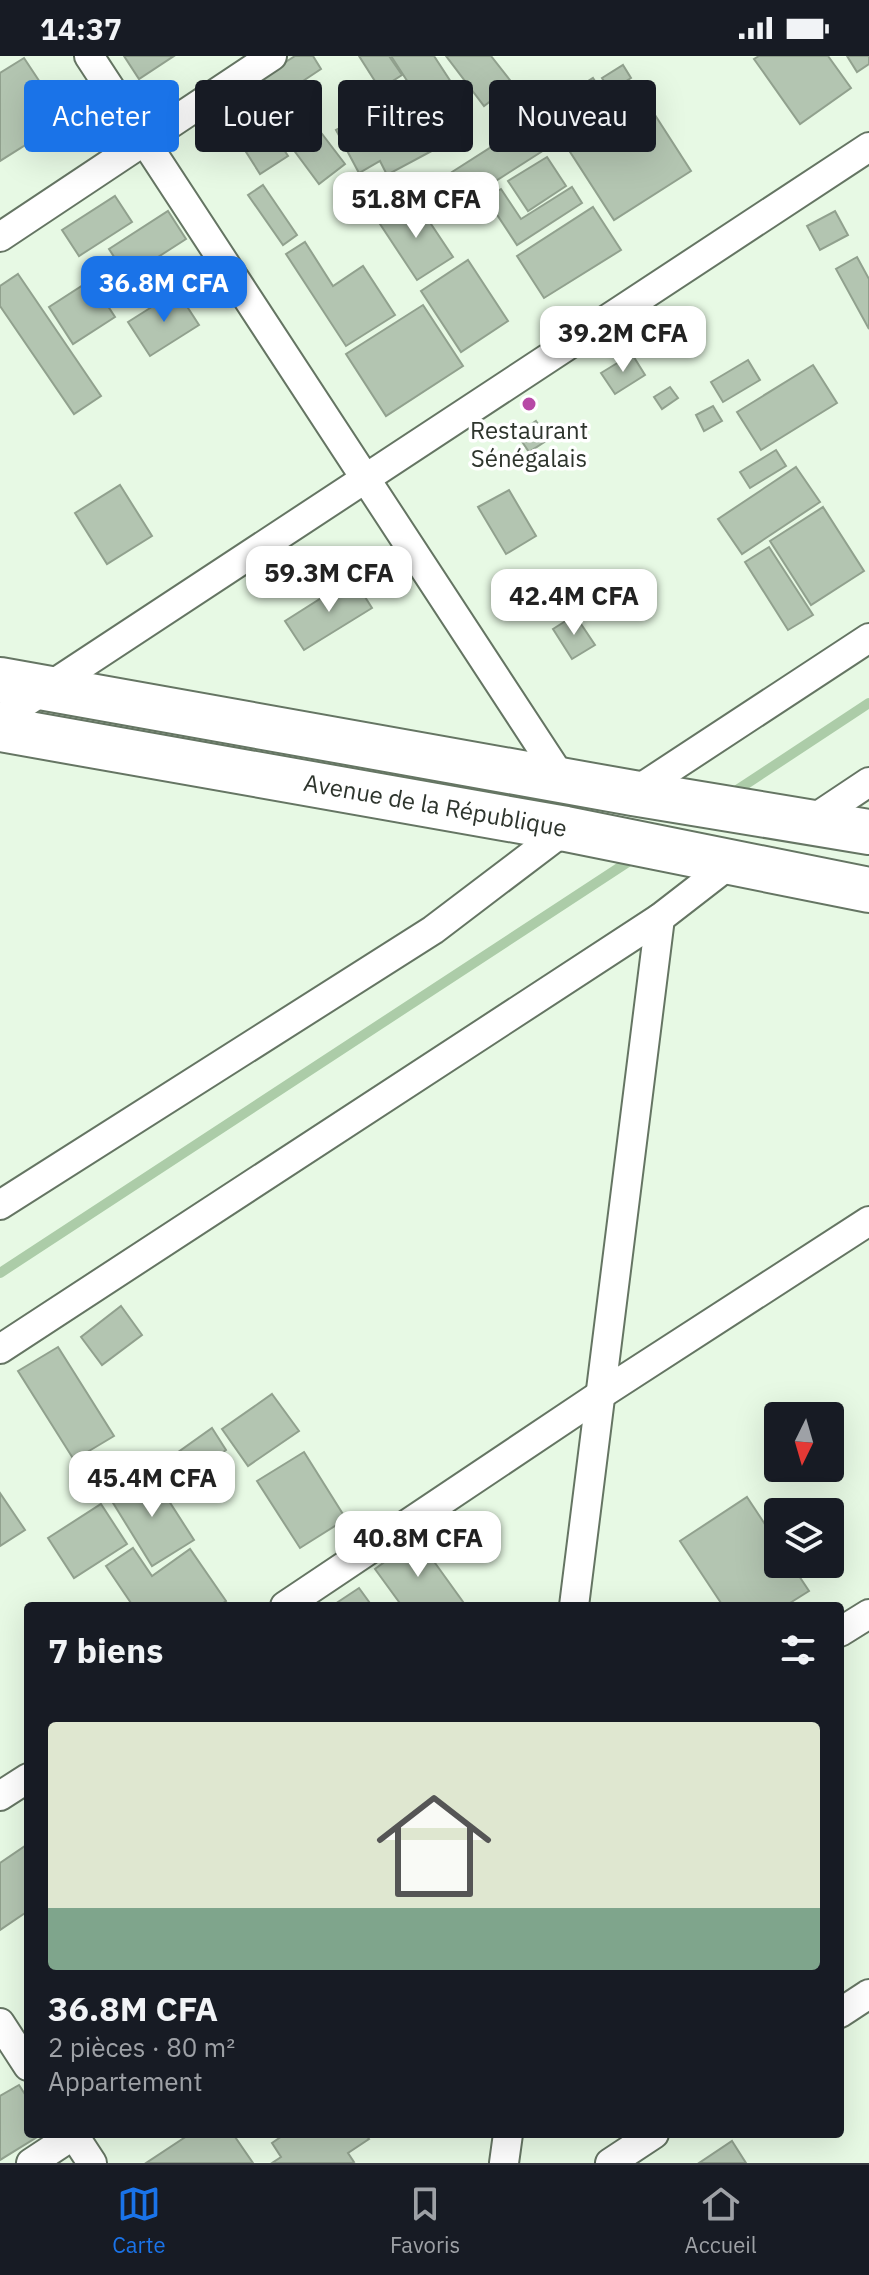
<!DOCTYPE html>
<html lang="fr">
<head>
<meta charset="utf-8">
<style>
	:root { --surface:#171b24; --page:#20242c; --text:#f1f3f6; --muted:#9ea1a6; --line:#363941; --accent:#1a73e8 }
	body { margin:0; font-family:"IBM Plex Sans",sans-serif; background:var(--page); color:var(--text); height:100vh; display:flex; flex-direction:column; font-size:30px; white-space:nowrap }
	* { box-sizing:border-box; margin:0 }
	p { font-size:26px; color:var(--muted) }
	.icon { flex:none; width:44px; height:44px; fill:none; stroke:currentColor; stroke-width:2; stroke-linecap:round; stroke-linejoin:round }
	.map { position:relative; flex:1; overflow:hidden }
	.side { position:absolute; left:24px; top:1546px; width:820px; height:536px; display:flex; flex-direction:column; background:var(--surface); border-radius:8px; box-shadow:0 8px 32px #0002 }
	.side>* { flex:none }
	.hud { position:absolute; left:24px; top:24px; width:822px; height:72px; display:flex; gap:16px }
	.needle { width:52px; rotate:185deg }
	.controls { position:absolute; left:764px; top:1346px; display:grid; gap:16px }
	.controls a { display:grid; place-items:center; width:80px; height:80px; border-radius:8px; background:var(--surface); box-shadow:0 8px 32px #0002; font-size:40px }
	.price { position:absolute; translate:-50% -68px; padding:0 18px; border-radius:16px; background:#fff; color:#222; font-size:26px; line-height:52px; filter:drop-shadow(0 2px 4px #0008) }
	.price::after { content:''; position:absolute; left:50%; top:48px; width:24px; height:18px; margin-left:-12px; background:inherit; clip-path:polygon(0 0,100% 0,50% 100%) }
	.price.current { background:var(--accent); color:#fff }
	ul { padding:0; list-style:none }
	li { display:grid; align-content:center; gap:16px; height:424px; padding:0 24px }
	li+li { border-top:2px solid var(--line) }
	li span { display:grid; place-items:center; height:248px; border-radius:8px; color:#555 }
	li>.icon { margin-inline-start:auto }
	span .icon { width:144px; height:144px; fill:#fffc; stroke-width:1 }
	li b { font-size:34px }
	h2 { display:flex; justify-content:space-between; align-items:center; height:96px; padding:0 24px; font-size:34px }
	.pill { padding:0 28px; border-radius:8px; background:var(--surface); box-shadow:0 8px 32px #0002; font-size:28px; line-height:72px }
	.pill.current { background:var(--accent); color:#fff }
	.status { display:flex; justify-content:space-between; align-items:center; height:56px; padding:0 40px; background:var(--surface); direction:ltr }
	.status svg { height:22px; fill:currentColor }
	.menu { display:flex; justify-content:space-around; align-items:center; height:112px; border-top:2px solid var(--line); background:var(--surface); font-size:22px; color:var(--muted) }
	.menu a { display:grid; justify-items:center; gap:4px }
	.menu .current { color:var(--accent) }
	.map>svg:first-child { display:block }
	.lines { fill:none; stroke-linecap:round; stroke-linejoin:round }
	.stream { stroke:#accca8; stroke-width:10 }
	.building { fill:#b3c5b1; stroke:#91a18e; stroke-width:2 }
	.street-casing { stroke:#657563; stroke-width:32 }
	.primary-casing { stroke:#657563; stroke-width:48 }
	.street { stroke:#fff; stroke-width:28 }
	.primary { stroke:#fff; stroke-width:44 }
	.poi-dot { fill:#b749a6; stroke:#fff; stroke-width:3 }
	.labels { text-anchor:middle; stroke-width:7; stroke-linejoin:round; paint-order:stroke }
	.poi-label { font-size:24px; fill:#2e352d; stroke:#fff }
	.street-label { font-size:24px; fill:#2e352d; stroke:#fff }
</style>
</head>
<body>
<div class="status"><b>14:37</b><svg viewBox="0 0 49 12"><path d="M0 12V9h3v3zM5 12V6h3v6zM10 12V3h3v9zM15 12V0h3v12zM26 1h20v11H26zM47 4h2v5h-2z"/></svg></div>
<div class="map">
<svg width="869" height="2107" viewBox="0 0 869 2107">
	<rect width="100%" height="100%" fill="#e7f9e4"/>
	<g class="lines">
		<!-- stream -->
		<g class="stream">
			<path d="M731 738 869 647"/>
			<path d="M0 1217 634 802"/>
		</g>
	</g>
	<!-- building -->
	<g class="building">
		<path d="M124 0H174L139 23Z"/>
		<path d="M295 0H313L321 13 300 27 314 47 299 57 286 36 266 48 253 27Z"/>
		<path d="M359 0H389L402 19 380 33Z"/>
		<path d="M391 0H434L468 52 437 71Z"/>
		<path d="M446 0H491L513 28 484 50Z"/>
		<path d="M759 0H828L851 32 800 68 754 3Z"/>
		<path d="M847 0H869V8L857 16Z"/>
		<path d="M24 2 65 64 0 105V17Z"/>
		<path d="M623 9 631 22 610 35 602 22Z"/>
		<path d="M593 22 610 48 637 31 691 115 614 164 543 54Z"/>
		<path d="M411 35 441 90 387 119 380 105 359 117 336 74Z"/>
		<path d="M262 60 288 100 260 118 234 77Z"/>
		<path d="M535 63 552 89 469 142 452 116Z"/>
		<path d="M316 70 345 108 319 128 290 89Z"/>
		<path d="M547 101 566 130 528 155 508 125Z"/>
		<path d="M263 129 297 179 283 189 248 139Z"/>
		<path d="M572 131 582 147 517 189 486 142 501 133 521 163Z"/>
		<path d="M115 140 132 166 79 200 62 174Z"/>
		<path d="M415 144 453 201 417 224 380 168Z"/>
		<path d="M593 151 621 194 544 242 517 200Z"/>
		<path d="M168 155 186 183 127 221 109 193Z"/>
		<path d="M835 155 848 179 820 194 807 170Z"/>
		<path d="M305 186 333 230 363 210 395 259 346 290 286 198Z"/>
		<path d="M857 201 869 223V273L836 213Z"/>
		<path d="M468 204 508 265 461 296 421 235Z"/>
		<path d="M18 218 101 340 74 358 0 250V230Z"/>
		<path d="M91 224 115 261 73 288 49 251Z"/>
		<path d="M177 235 199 269 150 300 128 266Z"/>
		<path d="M423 249 463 310 386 360 346 298Z"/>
		<path d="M632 298 645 319 615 338 601 317Z"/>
		<path d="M748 304 760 324 723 346 711 326Z"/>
		<path d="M813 309 837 347 761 394 737 356Z"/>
		<path d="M670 331 678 342 662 353 654 341Z"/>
		<path d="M713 350 722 365 704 375 696 359Z"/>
		<path d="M536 365 549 383 529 396 517 378Z"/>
		<path d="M776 394 786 410 750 432 740 416Z"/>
		<path d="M796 411 820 446 742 498 718 463Z"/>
		<path d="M120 429 152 480 107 508 75 457Z"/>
		<path d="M509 434 536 480 506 498 478 451Z"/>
		<path d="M823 451 864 515 811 549 770 485Z"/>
		<path d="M769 491 813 559 788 574 745 506Z"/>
		<path d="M353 522 372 552 304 594 285 565Z"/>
		<path d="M575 559 595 589 572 603 553 573Z"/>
		<path d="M121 1250 142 1279 102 1309 81 1281Z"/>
		<path d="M58 1291 114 1380 74 1404 18 1315Z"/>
		<path d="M272 1338 299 1375 248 1410 222 1373Z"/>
		<path d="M212 1372 226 1394 175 1430 160 1409Z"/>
		<path d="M304 1396 346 1463 300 1492 257 1425Z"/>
		<path d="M151 1417 194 1484 152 1510 110 1442Z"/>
		<path d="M0 1437 25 1474 0 1490Z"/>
		<path d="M747 1441 778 1488V1508H791L809 1535 785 1550H723L680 1485Z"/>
		<path d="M101 1448 127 1488 74 1522 48 1482Z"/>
		<path d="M417 1482 466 1550H402L375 1513Z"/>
		<path d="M133 1492 152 1520 190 1493 226 1545 219 1550H133L106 1510Z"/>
		<path d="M359 1532 372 1550H332Z"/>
		<path d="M28 1788V1855L0 1874V1807Z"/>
		<path d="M19 2029 28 2043V2078H42L0 2104V2040Z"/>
		<path d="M190 2078H233L253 2107H146Z"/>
		<path d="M285 2078H365L369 2083 348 2097 354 2106 352 2107H272L281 2101 272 2087Z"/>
		<path d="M732 2085 746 2107H699Z"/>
	</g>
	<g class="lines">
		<defs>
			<g id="street">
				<path d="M89 0 562 723"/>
				<path d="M0 181 272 0"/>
				<path d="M0 663 869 91"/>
				<path d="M633 737 869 582"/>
				<path d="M809 766 869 726"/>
				<path d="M0 1149 433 874 566 773"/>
				<path d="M0 1293 660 862 731 807"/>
				<path d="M285 1550 600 1339 869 1165"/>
				<path d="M574 1550 660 862"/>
				<path d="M840 1576 869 1558"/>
				<path d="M0 1740 28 1722"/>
				<path d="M840 1957 869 1938"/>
				<path d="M0 1967 28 2010"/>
				<path d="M73 2078 92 2107"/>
				<path d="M31 2107 75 2078"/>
				<path d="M504 2107 508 2078"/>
				<path d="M610 2107 654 2078"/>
			</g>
			<g id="primary">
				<path d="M0 624 633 737 869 776"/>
				<path id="s1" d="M0 673 566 773 869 834"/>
			</g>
		</defs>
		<!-- street casing -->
		<use href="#street" class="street-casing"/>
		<!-- primary casing -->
		<use href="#primary" class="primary-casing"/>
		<!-- street -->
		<use href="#street" class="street"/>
		<!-- primary -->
		<use href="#primary" class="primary"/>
	</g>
	<!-- markers -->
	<circle class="poi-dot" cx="529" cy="348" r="8"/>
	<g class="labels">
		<!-- poi labels -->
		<g class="poi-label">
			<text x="529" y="383">Restaurant<tspan x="529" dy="28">Sénégalais</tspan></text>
		</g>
		<!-- street labels -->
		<g class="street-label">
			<text dy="8" stroke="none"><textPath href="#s1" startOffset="442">Avenue de la République</textPath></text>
		</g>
	</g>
</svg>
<div class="controls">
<a><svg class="needle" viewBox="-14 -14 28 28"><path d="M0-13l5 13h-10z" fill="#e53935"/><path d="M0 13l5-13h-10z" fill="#9ea1a6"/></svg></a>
<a><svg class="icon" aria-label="layers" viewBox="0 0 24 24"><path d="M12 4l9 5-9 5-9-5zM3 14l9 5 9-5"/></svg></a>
</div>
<b class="price" style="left:416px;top:184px">51.8M CFA</b>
<b class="price current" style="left:164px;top:268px">36.8M CFA</b>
<b class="price" style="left:623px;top:318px">39.2M CFA</b>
<b class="price" style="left:329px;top:558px">59.3M CFA</b>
<b class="price" style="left:574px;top:581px">42.4M CFA</b>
<b class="price" style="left:152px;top:1463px">45.4M CFA</b>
<b class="price" style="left:418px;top:1523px">40.8M CFA</b>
<div class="hud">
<a class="pill current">Acheter</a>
<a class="pill">Louer</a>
<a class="pill">Filtres</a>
<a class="pill">Nouveau</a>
</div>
<section class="side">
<h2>7 biens<svg class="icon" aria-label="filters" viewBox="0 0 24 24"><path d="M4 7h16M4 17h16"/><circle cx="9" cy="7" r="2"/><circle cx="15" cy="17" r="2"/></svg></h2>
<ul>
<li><span style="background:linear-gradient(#dfe7d0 75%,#7fa58c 0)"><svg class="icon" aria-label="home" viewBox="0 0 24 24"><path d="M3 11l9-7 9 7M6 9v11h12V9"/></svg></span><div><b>36.8M CFA</b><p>2 pièces · 80 m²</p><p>Appartement</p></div></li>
</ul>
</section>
</div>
<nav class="menu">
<a class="current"><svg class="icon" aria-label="map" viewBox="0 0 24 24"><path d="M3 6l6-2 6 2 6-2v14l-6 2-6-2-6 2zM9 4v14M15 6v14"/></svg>Carte</a>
<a><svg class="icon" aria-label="saved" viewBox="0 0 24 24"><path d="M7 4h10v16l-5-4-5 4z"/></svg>Favoris</a>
<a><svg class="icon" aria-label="home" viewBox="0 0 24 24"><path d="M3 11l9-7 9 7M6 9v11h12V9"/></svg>Accueil</a>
</nav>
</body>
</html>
